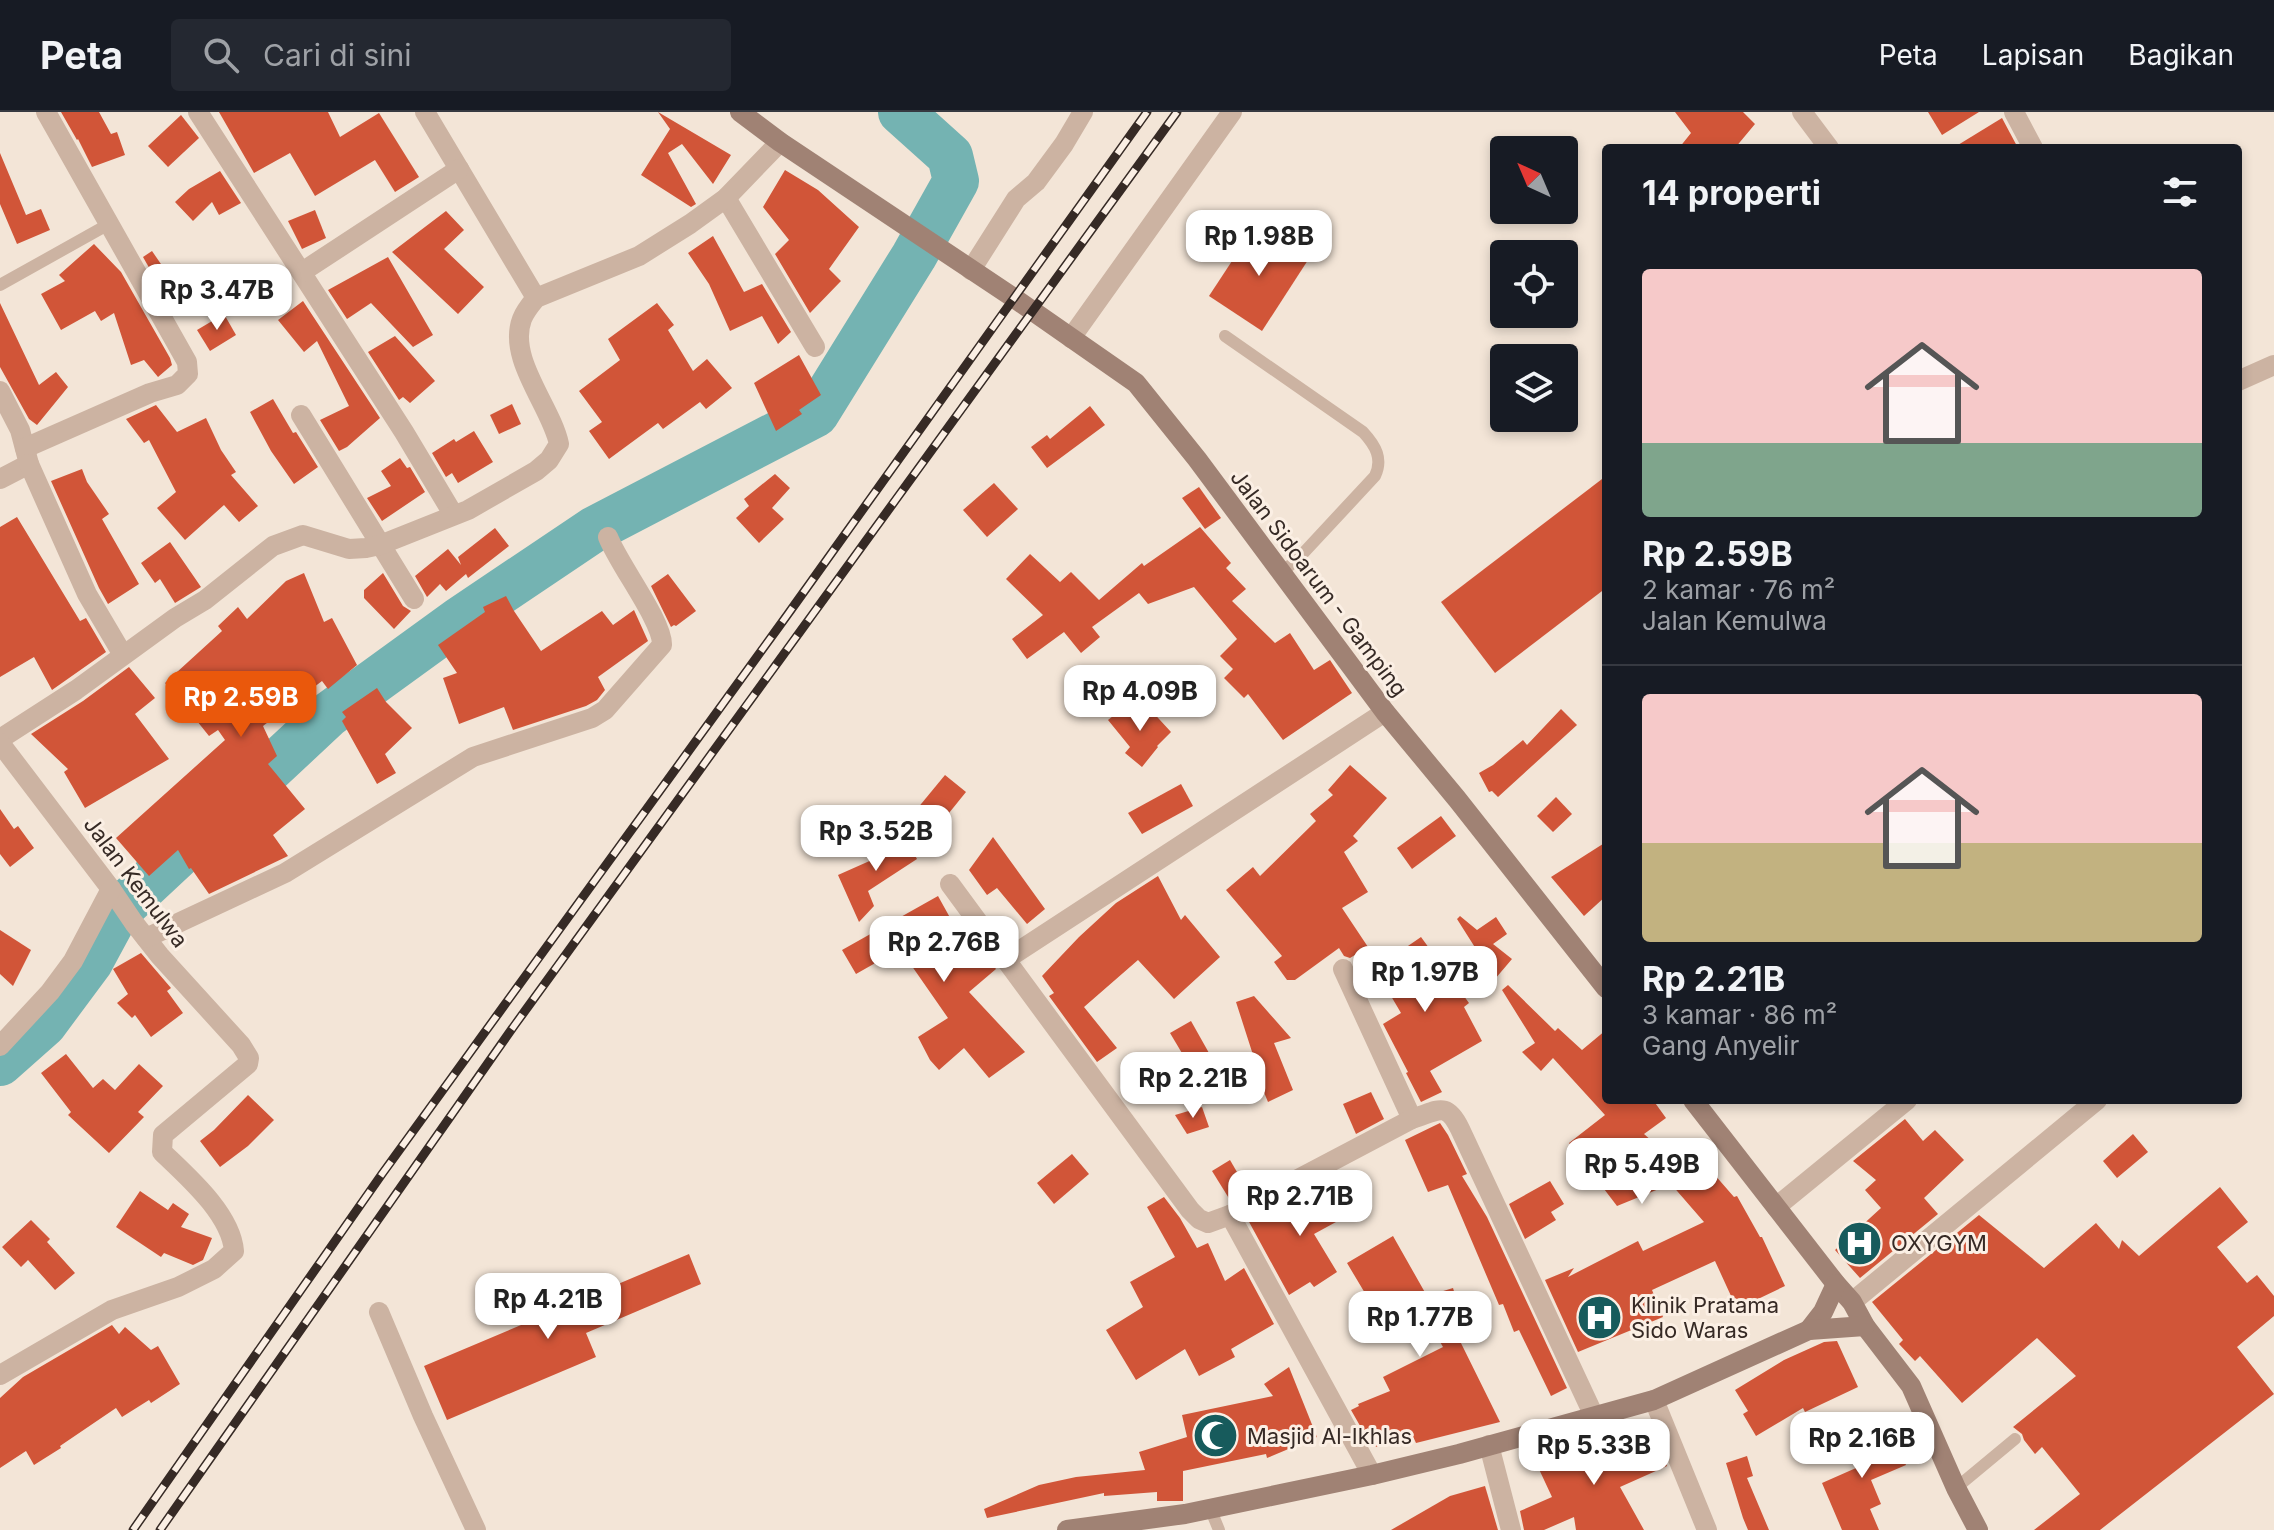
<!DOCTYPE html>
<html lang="id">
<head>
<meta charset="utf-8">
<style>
	:root { --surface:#171b24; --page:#242831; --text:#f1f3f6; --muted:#9ea1a6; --line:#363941; --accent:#ea580c }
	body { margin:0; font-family:Inter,sans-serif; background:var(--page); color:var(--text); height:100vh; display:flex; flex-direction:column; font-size:30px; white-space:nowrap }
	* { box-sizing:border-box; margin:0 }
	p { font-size:26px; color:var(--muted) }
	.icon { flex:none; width:44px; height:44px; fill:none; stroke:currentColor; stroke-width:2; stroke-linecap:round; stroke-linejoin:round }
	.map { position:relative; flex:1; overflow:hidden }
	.sheet { position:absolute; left:1602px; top:32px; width:640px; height:960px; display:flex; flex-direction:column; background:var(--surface); border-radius:8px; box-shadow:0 4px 12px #0003 }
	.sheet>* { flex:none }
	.needle { width:52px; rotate:316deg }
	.tools { position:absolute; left:1490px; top:24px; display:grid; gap:16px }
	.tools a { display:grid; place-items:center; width:88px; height:88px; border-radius:8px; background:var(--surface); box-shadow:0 4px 12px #0003; font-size:40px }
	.price { position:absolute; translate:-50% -68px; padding:0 18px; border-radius:16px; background:#fff; color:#222; font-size:26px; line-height:52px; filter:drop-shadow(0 2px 4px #0008) }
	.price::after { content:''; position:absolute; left:50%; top:48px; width:24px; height:18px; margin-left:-12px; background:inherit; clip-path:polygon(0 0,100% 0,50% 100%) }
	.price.on { background:var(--accent); color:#fff }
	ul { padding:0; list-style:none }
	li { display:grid; align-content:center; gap:16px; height:424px; padding:0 40px }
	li+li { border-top:2px solid var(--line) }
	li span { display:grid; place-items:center; height:248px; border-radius:8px; color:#555 }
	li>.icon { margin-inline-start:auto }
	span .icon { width:144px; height:144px; fill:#fffc; stroke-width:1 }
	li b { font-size:34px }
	h2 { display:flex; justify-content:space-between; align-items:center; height:96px; padding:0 40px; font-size:34px }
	header { display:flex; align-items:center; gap:48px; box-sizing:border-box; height:112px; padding:0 40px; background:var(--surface); border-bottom:2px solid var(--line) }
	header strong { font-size:38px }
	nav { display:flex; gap:44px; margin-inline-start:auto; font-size:28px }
	.search { width:560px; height:72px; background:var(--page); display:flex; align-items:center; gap:20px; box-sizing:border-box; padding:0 28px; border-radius:8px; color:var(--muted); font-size:30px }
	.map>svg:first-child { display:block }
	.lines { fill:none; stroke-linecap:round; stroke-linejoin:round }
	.river { stroke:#74b3b2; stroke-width:46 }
	.building { fill:#d15538 }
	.lane { stroke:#ccb3a2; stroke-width:12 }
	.street { stroke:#ccb3a2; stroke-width:20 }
	.secondary { stroke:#a08274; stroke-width:20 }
	.rail-casing { stroke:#362a25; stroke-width:9 }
	.rail { stroke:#fbefe4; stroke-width:6; stroke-dasharray:18; stroke-linecap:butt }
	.labels { text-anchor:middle; stroke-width:6; stroke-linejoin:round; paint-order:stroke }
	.street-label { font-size:22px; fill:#362a25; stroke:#fbefe4 }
	.poi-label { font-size:22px; fill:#362a25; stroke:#fbefe4; text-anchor:start }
</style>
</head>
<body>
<header>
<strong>Peta</strong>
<div class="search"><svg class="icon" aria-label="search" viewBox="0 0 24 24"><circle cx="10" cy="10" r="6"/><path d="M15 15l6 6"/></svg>Cari di sini</div>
<nav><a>Peta</a><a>Lapisan</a><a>Bagikan</a></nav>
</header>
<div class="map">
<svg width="2274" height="1418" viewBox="0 0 2274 1418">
	<rect width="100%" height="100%" fill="#f3e5d7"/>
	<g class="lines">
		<!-- river -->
		<path class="river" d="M0 951 44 912 90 850 117 800 328 603 459 508 593 418 816 302 914 144 956 69 950 44 901 0"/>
	</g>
	<!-- building -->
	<g class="building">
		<path d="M61 0H99L111 22 117 20 125 43 92 55 78 27 77 28Z"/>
		<path d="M219 0H328L340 25 379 1 419 65 395 80 375 48 315 84 290 41 254 61Z"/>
		<path d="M658 0 731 43 713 72 682 32 668 41 696 92 691 95 641 63 670 17Z"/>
		<path d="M1675 0H1743L1755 12 1735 36H1679L1691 21Z"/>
		<path d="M1928 0H1979L1942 23Z"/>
		<path d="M181 3 199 26 168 55 148 34Z"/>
		<path d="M2002 6 2018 36H1953Z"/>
		<path d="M0 41 26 103 41 97 50 118 17 132 0 92Z"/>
		<path d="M785 58 818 78 859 115 829 157 841 169 810 201 775 142 789 128 763 95Z"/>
		<path d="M220 59 241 91 219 103 212 90 193 109 175 90 189 77Z"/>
		<path d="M315 98 326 126 302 137 288 109Z"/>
		<path d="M446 99 464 118 444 137 484 175 458 202 392 140Z"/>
		<path d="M1255 114 1308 148 1262 219 1209 184Z"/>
		<path d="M713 124 744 180 762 172 791 220 778 232 762 204 730 219 709 172 688 141Z"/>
		<path d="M94 132 121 160 170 246 172 253 158 265 144 248 131 253 114 201 101 209 95 199 61 218 41 182 65 169 59 163Z"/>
		<path d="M152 139 176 174 164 182 143 145Z"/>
		<path d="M388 145 433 223 413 235 371 191 347 207 328 178Z"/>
		<path d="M303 189 380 306 347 335 339 339 320 308 349 294 317 229 304 240 278 208Z"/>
		<path d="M0 191 39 273 56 260 68 275 37 313 29 307 0 255Z"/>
		<path d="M657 191 674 213 668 218 693 259 707 247 732 276 706 297 700 290 663 317 658 311 609 347 589 319 602 310 579 279 620 248 608 227Z"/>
		<path d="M224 202 236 223 210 239 197 218Z"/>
		<path d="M395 224 435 269 410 291 403 285 399 288 368 240Z"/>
		<path d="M799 243 821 283 799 298 802 302 776 319 754 271Z"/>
		<path d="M273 287 293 321 296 320 318 355 294 372 271 339 250 300Z"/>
		<path d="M512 292 521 312 499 322 490 303Z"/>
		<path d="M156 293 177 320 206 306 221 338 236 360 231 363 258 394 239 410 224 393 185 428 157 396 176 380 149 328 144 331 126 307Z"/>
		<path d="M1090 294 1105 313 1047 356 1031 335 1047 323 1050 327Z"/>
		<path d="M474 319 493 350 458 371 452 361 446 365 432 341 454 327 456 330Z"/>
		<path d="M400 346 407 356 410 355 425 380 382 409 367 386 391 374 381 359Z"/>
		<path d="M82 357 87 370 109 402 102 407 139 472 108 492 99 476 51 369Z"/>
		<path d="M775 362 790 376 772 396 784 407 759 431 736 406 749 394 744 387Z"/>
		<path d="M1606 364V476L1495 561 1441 490Z"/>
		<path d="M994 371 1018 397 987 425 963 398Z"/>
		<path d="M1199 375 1221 406 1205 417 1182 386Z"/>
		<path d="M17 405 80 509 86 506 106 540 52 578 34 545 0 565V415Z"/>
		<path d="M1200 415 1231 451 1226 456 1246 477 1232 489 1275 531 1290 521 1314 558 1330 548 1352 581 1283 628 1248 582 1244 586 1224 566 1233 557 1220 544 1237 527 1194 475 1148 492 1139 481 1092 515 1100 525 1081 541 1064 520 1027 547 1012 527 1043 503 1006 467 1030 442 1060 470 1071 460 1099 488 1142 451 1144 454Z"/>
		<path d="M495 416 509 434 468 466 466 462 446 479 440 472 427 485 415 464 448 437 461 453 458 445Z"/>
		<path d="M170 430 201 475 175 491 160 467 155 471 141 451Z"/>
		<path d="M304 461 324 510 332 506 357 553 328 577 322 569 263 614 277 644 268 652 305 697 273 723 288 744 209 782 191 756 189 757 178 738 149 764 116 726 225 628 218 618 209 624 197 609 200 607 165 571 222 519 218 514 238 495 247 507 286 469Z"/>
		<path d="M383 461 403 494 411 499 394 517 364 486V478Z"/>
		<path d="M668 462 696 499 676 514 674 513 671 515 651 474Z"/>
		<path d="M506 484 514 499 541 539 602 499 613 513 634 498 648 529 598 565 605 578 597 588 586 594 513 618 504 595 459 612 443 566 457 561 438 533 485 500 483 495Z"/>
		<path d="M129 555 155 586 135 602 169 647 85 696 64 660 68 657 31 622 83 589Z"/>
		<path d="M377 576 386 590 412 616 385 642 396 661 377 672 342 609 346 605 342 600Z"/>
		<path d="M1128 592 1138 604 1148 595 1171 620 1157 634 1158 635 1142 655 1125 641 1130 635 1108 608Z"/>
		<path d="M1561 597 1577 613 1498 685 1492 679 1489 680 1479 661 1493 653 1523 628 1527 633Z"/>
		<path d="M1350 653 1387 686 1353 724 1358 729 1344 740 1368 780 1342 796 1368 835 1350 846 1344 844 1339 836 1295 868H1287L1274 850 1282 844 1226 778 1253 755 1260 764 1316 709 1310 702 1333 683 1328 678Z"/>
		<path d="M945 663 966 680 932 722 912 703Z"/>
		<path d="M1181 672 1193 694 1142 722 1128 701Z"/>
		<path d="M1556 685 1572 702 1553 720 1537 704Z"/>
		<path d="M0 697 14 717 18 714 34 736 10 755 0 742Z"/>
		<path d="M1441 704 1456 724 1412 757 1397 736Z"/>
		<path d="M903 721 917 747 868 779 874 794 859 810 838 763 874 747 871 742Z"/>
		<path d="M993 725 1045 797 1027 812 997 776 987 783 969 758Z"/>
		<path d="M1606 730V784L1584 804 1551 765Z"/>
		<path d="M1158 764 1181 808 1185 803 1220 845 1174 887 1138 848 1084 895 1117 936 1097 950 1049 884 1054 881 1042 864 1079 825 1116 791Z"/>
		<path d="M938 784 953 811 958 806 996 857 969 880 1025 940 989 966 964 936 939 958 930 948 918 925 948 906 900 837 856 862 842 838Z"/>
		<path d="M1460 804 1477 818 1496 805 1507 822 1493 832 1512 847 1495 867 1457 807Z"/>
		<path d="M0 818 31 838 13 874 0 862Z"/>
		<path d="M1421 825 1469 891 1464 895 1482 929 1430 959 1442 980 1421 990 1406 961 1408 960 1383 912 1401 901 1371 850 1389 839 1392 845Z"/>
		<path d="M141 841 171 876 167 879 183 901 151 925 135 903 132 906 117 891 128 882 113 857Z"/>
		<path d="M1508 873 1555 919 1558 916 1582 938 1606 918V988H1653L1666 1006 1644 1022 1694 1066 1707 1054 1734 1085 1737 1084 1760 1125H1762L1785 1174 1737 1197 1715 1149 1652 1178 1663 1205 1578 1240 1545 1168 1574 1156 1568 1165 1638 1129 1643 1139 1704 1110 1671 1072 1617 1094 1569 1031 1605 1003 1553 946 1541 959 1522 940 1535 931 1502 878Z"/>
		<path d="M1254 884 1291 926 1274 931 1293 978 1268 990 1250 947 1254 946 1236 890Z"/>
		<path d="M1191 909 1209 941 1189 953 1170 921Z"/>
		<path d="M66 942 93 976 103 967 115 978 139 952 163 974 138 1000 144 1005 109 1041 68 1003 71 1000 41 961Z"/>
		<path d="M1371 980 1384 1007 1356 1022 1343 992Z"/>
		<path d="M248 983 274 1008 248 1034 220 1055 200 1029 214 1018Z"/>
		<path d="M1202 995 1209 1015 1187 1022 1175 1003Z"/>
		<path d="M1905 1007 1923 1029 1935 1018 1964 1048 1924 1086 1938 1102 1860 1166 1835 1138 1881 1096 1865 1078 1876 1068 1853 1049Z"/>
		<path d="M1440 1011 1448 1023 1467 1062 1462 1064 1487 1105 1567 1276 1551 1284 1519 1218 1514 1220 1503 1192 1499 1193 1448 1073 1428 1080 1405 1028Z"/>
		<path d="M2133 1022 2148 1040 2117 1066 2103 1049Z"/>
		<path d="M1072 1042 1089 1062 1054 1092 1037 1071Z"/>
		<path d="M1230 1048 1248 1079 1230 1088 1212 1059Z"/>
		<path d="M1550 1069 1564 1092 1551 1100 1556 1108 1525 1127 1509 1092Z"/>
		<path d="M1329 1070 1347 1104 1314 1122 1337 1160 1314 1175 1310 1170 1289 1183 1248 1108 1272 1097 1274 1101Z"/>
		<path d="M2220 1075 2248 1110 2217 1135 2247 1171 2257 1163 2274 1184V1204L2237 1235 2274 1282 2100 1418H2034L2080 1382 2042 1335 2035 1342 2024 1328 2022 1322 2013 1315 2076 1264 2037 1226 1962 1291 1920 1244 1915 1249 1899 1232 1903 1228 1872 1190 1979 1103 2044 1156 2096 1111 2119 1137 2122 1128 2139 1144Z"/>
		<path d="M140 1079 168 1098 173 1091 189 1102 181 1115 212 1126 203 1148 193 1153 164 1141 161 1145 116 1115Z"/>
		<path d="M1164 1085 1180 1106 1197 1136 1208 1131 1225 1169 1244 1156 1274 1212 1231 1237 1235 1245 1199 1264 1185 1237 1136 1268 1106 1218 1143 1195 1130 1170 1175 1145 1147 1095Z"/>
		<path d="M31 1108 50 1127 47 1130 75 1161 55 1178 28 1148 21 1155 2 1135Z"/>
		<path d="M1393 1124 1427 1184 1453 1176 1466 1218 1456 1221 1500 1310 1416 1331 1411 1320 1376 1335 1368 1316 1363 1319 1351 1298 1359 1294 1358 1292 1390 1279 1383 1265 1443 1235 1419 1193 1384 1213 1347 1151Z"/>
		<path d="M689 1142 701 1172 586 1221 596 1245 447 1308 424 1254Z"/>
		<path d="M112 1213 119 1222 125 1215 151 1238 158 1234 180 1272 151 1291 149 1288 122 1305 116 1296 60 1334 61 1336 34 1353 26 1339 0 1356V1286L23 1265Z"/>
		<path d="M1837 1229 1858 1275 1805 1300 1803 1296 1756 1324 1743 1302 1748 1299 1735 1278 1784 1248 1824 1230Z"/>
		<path d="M1289 1255 1317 1325 1267 1346 1266 1342 1183 1359V1389H1157V1380L1104 1384V1381L987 1406 984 1397 1039 1373 1076 1365 1145 1358 1139 1340 1187 1325 1182 1303 1273 1284 1264 1272Z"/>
		<path d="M1874 1312 1885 1335 1897 1330 1906 1353 1871 1368 1881 1392 1870 1397 1879 1418H1842L1822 1371 1856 1356 1842 1329Z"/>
		<path d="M1628 1324 1632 1337 1656 1326 1667 1354 1620 1375 1644 1418H1576L1574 1405 1544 1418H1524L1520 1399 1552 1385 1538 1355 1595 1330 1597 1334Z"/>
		<path d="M1747 1344 1753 1364 1747 1366 1769 1418H1748L1743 1406 1726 1351Z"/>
		<path d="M1485 1374 1498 1418H1391L1450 1384Z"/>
	</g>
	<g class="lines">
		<!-- lane -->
		<g class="lane">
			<path d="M0 173 109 112"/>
			<path d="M1225 224 1363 320C1376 334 1383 347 1375 364L1296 449 1281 460"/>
			<path d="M1956 1376 2015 1327"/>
			<path d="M1210 1396 1219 1418"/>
		</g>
		<!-- street -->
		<g class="street">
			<path d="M198 0 404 320 453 402"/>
			<path d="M425 0 536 186"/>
			<path d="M1802 0 1829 36"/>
			<path d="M2014 0 2033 36"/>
			<path d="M726 86 815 235"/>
			<path d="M971 158 1016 87 1036 70 1064 32 1083 0"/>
			<path d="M302 160 459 57"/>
			<path d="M1071 226 1232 0"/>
			<path d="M2238 269 2274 253"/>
			<path d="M0 279 20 318 29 352 0 367"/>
			<path d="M301 303 414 487"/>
			<path d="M25 336 150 281 177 273 188 262 187 250 46 0"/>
			<path d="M29 352 87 482 123 543"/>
			<path d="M0 627 76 578 175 506 205 488 273 434 303 423 349 437 366 436 380 433 468 398 536 359 549 348 559 332C551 294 507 247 522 207 525 199 531 192 536 186L639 144 690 112 726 86 780 30"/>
			<path d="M0 631 111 777 134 811 160 844 241 933 249 946 248 952 242 957 163 1023 162 1040C188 1065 231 1102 234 1139L214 1157 178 1175 112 1198 0 1263"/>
			<path d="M950 772 1190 1098 1199 1107 1208 1111 1230 1103 1372 1363"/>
			<path d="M146 826 285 761 473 645 592 606 605 598 662 533C663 510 619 453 608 425"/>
			<path d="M1005 848 1385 600"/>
			<path d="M1343 857 1412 1007"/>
			<path d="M0 934 50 880 73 849 111 777"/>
			<path d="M1776 1095 1907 988"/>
			<path d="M1230 1103 1412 1007C1438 999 1446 988 1460 1017L1594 1304"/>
			<path d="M1852 1190 2097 988"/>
			<path d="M379 1200 423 1304 476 1418"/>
			<path d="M1654 1288 1707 1418"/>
			<path d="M1489 1333 1511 1418"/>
		</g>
		<!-- secondary -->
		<g class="secondary">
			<path d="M740 0 780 30 1014 186 1136 271 1197 347 1385 600 1457 687 1606 876"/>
			<path d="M1693 988 1836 1172 1852 1190 1865 1214 1911 1274 1956 1376 1978 1418"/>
			<path d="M1809 1218 1823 1200 1836 1172"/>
			<path d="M1067 1418 1185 1402 1372 1363 1459 1342 1654 1288 1809 1218 1865 1214"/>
		</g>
		<defs>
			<g id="rail">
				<path d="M133 1418 382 1062 788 502 1147 0"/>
				<path d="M160 1418 514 914 1177 0"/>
			</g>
		</defs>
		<!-- rail casing -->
		<use href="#rail" class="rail-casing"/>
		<!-- rail -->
		<use href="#rail" class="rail"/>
	</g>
	<!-- icons -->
	<defs>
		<symbol id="hospital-disc" viewBox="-11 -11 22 22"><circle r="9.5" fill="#175b5c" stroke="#fbefe4"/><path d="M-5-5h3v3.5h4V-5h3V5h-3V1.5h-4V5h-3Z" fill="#fff"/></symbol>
		<symbol id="mosque-disc" viewBox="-11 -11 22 22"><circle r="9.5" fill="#175b5c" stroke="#fbefe4"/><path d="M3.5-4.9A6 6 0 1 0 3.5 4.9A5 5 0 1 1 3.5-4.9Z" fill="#fff"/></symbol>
	</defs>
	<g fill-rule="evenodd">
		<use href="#hospital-disc" x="1834" y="1106" width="51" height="51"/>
		<use href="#hospital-disc" x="1574" y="1180" width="51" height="51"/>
		<use href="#mosque-disc" x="1190" y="1298" width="51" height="51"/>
	</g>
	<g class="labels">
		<!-- street labels -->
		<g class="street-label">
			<text transform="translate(1319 471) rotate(53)" y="8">Jalan Sidoarum - Gamping</text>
			<text transform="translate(136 770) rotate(53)" y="8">Jalan Kemulwa</text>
		</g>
		<!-- poi labels -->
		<g class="poi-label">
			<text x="1891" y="1139">OXYGYM</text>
			<text x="1631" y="1201">Klinik Pratama<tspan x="1631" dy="25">Sido Waras</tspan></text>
			<text x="1247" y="1332">Masjid Al-Ikhlas</text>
		</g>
	</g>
</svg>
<div class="tools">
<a><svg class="needle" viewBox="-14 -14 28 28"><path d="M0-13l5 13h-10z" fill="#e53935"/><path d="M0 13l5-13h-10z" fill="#9ea1a6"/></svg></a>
<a><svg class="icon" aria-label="locate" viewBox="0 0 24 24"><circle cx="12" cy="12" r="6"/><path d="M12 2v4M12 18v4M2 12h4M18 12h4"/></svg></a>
<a><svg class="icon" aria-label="layers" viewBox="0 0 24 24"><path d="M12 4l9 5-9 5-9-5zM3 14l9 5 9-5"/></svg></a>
</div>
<b class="price" style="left:1259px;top:166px">Rp 1.98B</b>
<b class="price" style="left:217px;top:220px">Rp 3.47B</b>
<b class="price" style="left:1140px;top:621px">Rp 4.09B</b>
<b class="price on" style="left:241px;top:627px">Rp 2.59B</b>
<b class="price" style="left:876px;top:761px">Rp 3.52B</b>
<b class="price" style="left:944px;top:872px">Rp 2.76B</b>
<b class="price" style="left:1425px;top:902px">Rp 1.97B</b>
<b class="price" style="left:1193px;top:1008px">Rp 2.21B</b>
<b class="price" style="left:1642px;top:1094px">Rp 5.49B</b>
<b class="price" style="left:1300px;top:1126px">Rp 2.71B</b>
<b class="price" style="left:548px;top:1229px">Rp 4.21B</b>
<b class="price" style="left:1420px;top:1247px">Rp 1.77B</b>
<b class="price" style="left:1862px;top:1368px">Rp 2.16B</b>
<b class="price" style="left:1594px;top:1375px">Rp 5.33B</b>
<section class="sheet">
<h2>14 properti<svg class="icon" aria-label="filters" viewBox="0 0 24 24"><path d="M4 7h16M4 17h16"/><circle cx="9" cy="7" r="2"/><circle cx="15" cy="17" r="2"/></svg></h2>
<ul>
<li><span style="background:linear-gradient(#f6c9c9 70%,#7fa58c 0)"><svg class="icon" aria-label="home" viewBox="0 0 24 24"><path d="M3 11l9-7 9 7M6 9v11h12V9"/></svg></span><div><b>Rp 2.59B</b><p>2 kamar · 76 m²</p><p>Jalan Kemulwa</p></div></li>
<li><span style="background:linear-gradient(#f6c9c9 60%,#c2b280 0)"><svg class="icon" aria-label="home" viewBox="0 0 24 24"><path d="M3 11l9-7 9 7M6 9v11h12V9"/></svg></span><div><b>Rp 2.21B</b><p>3 kamar · 86 m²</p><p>Gang Anyelir</p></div></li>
</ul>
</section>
</div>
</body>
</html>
